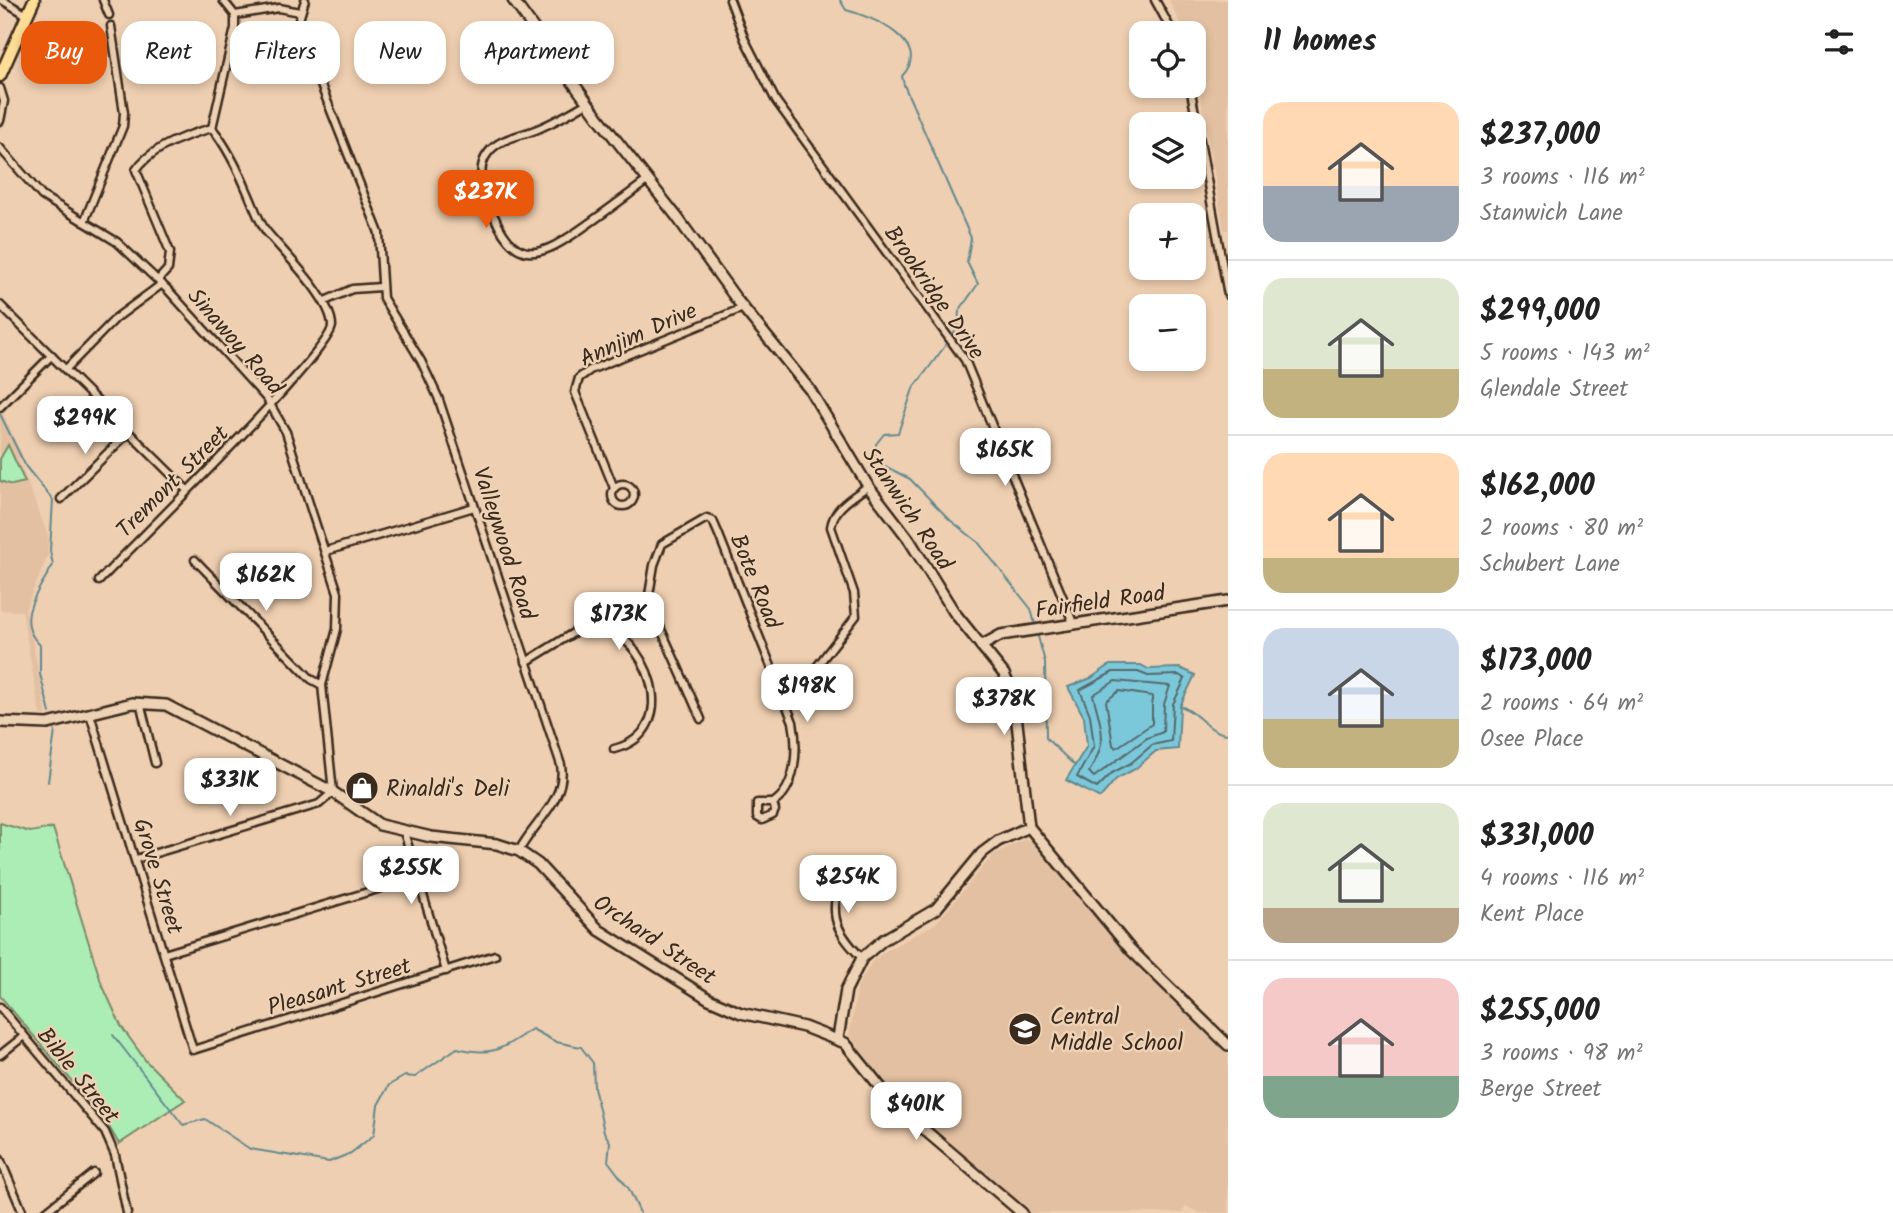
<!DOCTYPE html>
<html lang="en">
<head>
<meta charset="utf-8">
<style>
	:root { --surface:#fff; --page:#f6f6f6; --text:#222; --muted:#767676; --line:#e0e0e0; --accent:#ea580c }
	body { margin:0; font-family:Kalam,sans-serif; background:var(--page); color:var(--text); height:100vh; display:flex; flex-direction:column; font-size:26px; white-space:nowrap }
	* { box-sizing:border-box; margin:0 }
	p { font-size:23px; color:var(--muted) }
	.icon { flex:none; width:38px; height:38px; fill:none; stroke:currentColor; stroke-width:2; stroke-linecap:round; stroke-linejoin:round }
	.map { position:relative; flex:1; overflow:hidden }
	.sheet { display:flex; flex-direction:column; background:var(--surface); width:665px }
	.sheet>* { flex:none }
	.top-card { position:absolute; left:21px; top:21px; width:665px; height:63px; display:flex; gap:14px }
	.buttons { position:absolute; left:1129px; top:21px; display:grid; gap:14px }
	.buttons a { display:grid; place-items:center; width:77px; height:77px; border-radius:14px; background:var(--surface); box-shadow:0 4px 10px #0003; font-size:35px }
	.price { position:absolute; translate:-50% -60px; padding:0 16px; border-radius:14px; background:#fff; color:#222; font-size:23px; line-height:46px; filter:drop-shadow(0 2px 4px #0008) }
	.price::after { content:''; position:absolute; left:50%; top:42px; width:21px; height:16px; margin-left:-10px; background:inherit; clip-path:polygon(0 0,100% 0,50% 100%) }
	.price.selected { background:var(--accent); color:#fff }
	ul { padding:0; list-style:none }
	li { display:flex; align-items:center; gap:21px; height:175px; padding:0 35px }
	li+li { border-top:2px solid var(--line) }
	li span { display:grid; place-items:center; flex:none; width:196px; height:140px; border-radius:21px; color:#555 }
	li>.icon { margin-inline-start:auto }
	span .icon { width:84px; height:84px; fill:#fffc; stroke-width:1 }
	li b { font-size:30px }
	h2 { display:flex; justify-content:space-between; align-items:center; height:84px; padding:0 35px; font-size:30px }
	.tag { padding:0 24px; border-radius:21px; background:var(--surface); box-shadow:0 4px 10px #0003; font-size:24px; line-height:63px }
	.tag.selected { background:var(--accent); color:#fff }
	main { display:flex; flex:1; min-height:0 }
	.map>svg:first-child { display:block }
	.built { fill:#e3c0a2 }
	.green { fill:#acedb6; stroke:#748c6a; stroke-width:2 }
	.water { fill:#7cc8db; stroke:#62898f; stroke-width:2 }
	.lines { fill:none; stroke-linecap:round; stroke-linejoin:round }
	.shore { stroke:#55696a; stroke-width:2 }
	.stream { stroke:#62898f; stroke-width:2 }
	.street-casing { stroke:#3b2a1e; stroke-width:11 }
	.secondary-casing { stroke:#3b2a1e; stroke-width:14 }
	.primary-casing { stroke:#3b2a1e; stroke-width:15 }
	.street { stroke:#eed2b5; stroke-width:6 }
	.secondary { stroke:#eed2b5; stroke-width:9 }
	.primary { stroke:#fedd96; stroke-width:10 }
	.labels { text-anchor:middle; stroke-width:5; stroke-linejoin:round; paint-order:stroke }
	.street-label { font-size:23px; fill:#3b2a1e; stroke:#eed2b5 }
	.poi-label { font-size:23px; fill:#3b2a1e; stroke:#eed2b5; text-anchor:start }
</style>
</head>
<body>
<main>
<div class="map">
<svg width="1228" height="1213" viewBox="0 0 1228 1213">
	<rect width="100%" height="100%" fill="#efcfb1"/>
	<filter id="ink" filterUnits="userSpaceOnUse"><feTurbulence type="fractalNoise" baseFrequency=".0143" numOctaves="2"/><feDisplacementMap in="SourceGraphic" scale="14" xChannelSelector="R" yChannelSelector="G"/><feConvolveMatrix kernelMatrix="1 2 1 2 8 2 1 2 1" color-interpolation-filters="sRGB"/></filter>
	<g filter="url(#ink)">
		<!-- built -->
		<g class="built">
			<path d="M1169 0H1228V230H1224L1194 60V33H1185Z"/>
			<path d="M0 407 23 457 18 458 48 535V555L26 608 47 715H40L22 611 0 610Z"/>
			<path d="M1025 839 1030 840 1135 961 1228 1055V1213H1199L1186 1206 1182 1213H1031L894 1096 849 1034 858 985 872 962 884 952 936 923 994 854Z"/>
		</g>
		<!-- green -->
		<g class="green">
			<path d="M8 445 25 482 12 485 0 481V459Z"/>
			<path d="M0 823 30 832 53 828 101 982 121 1026 146 1061 185 1100 119 1144 105 1120 0 996Z"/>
		</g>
		<!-- water -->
		<path class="water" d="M1110 665H1141L1148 669 1180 668 1195 675 1180 706 1178 749 1156 751 1135 769 1116 779 1100 798 1066 780 1087 746 1084 717 1068 687 1091 678Z"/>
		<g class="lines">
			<!-- shore -->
			<g class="shore">
				<path d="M1113 672H1138L1148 676 1179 675 1185 679 1173 704 1171 741 1152 745 1131 763 1112 773 1097 788 1077 777 1094 746 1090 715 1080 690Z"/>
				<path d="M1115 681 1170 686 1164 704 1163 732 1147 738 1094 777 1089 772C1109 739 1102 731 1093 695Z"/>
				<path d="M1119 691 1152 696V724L1116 748 1113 745 1106 701Z"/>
			</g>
			<!-- stream -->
			<g class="stream">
				<path d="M840 0 846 10C871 16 934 43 902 76L904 85 971 238 967 262 978 284 959 311 958 328 951 337"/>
				<path d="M948 342 913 389 898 433 884 434 876 444 875 461 910 479 950 520 978 542 1031 609 1036 628"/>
				<path d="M0 414 26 467 53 500 50 551 53 565C39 590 13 620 40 645V674L50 713"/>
				<path d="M1037 633 1045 662 1046 738 1074 765"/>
				<path d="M1180 706C1199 712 1206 732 1228 734"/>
				<path d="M48 782 55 731"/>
				<path d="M113 1035 183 1125 205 1119 250 1149 329 1162 351 1153 374 1135 378 1105 389 1085 405 1076 415 1077 457 1048C494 1057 501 1049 532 1029L556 1042 581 1047 593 1063 594 1087 604 1132 610 1142 608 1161 629 1189 640 1213"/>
			</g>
			<defs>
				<g id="street">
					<path d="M2 0 27 15"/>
					<path d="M103 0 109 15"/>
					<path d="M305 0 299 20 300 32 379 233 383 298 421 361 438 397 561 765C567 800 533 823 519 851"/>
					<path d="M730 0 745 40 776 101 965 360 1074 625"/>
					<path d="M1155 0 1173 33"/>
					<path d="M235 15 279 8 300 12"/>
					<path d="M1190 86 1228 295"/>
					<path d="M0 88 4 101 0 121"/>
					<path d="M587 103C572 112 556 121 540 128 523 136 500 137 488 153 476 168 483 187 489 204 514 270 538 260 588 224 608 210 628 195 648 180"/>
					<path d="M0 148 42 196 117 242 169 291 267 399 286 432 338 593 337 629 322 685 333 792 319 804 136 859"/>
					<path d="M84 222 123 126 124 113 111 26"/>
					<path d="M158 280 168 269 170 252 136 170C151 147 186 135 212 128L235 28V15L223 0"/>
					<path d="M325 301 352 289 381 287"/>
					<path d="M0 305 187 490"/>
					<path d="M66 369 116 318 162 284"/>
					<path d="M0 407 52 355"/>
					<circle cx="623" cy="495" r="11"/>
					<path d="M614 488 575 392 579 378 590 370 743 308"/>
					<path d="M61 499 129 432"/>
					<path d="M326 551 474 507"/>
					<path d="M195 560 311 679 322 685"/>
					<path d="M99 581C130 548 331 352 332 326 332 299 284 253 266 231 258 220 254 206 248 193 238 169 228 148 212 128"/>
					<path d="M526 662 591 622C648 632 685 731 614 749"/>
					<path d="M780 687 815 669 856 616 854 593 831 527C834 507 852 498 868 486"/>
					<path d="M140 702 155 763"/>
					<path d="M90 714 193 1050 495 955"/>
					<path d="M701 719 656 618 649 595 654 565 662 544 707 518 713 521 719 535 793 722C798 748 797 788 773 803L775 810 773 815 762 820 757 817V803H773"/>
					<path d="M404 832 446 971"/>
					<path d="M858 867 842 872C830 913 831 927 862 958"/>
					<path d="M164 954 417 877"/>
					<path d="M0 1007 105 1132 115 1155 127 1213"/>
					<path d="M0 1055 24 1036"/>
					<path d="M0 1159 23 1213"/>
					<path d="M44 1213 94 1173"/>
				</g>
				<g id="secondary">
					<path d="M513 0 598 117 677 217 737 300 810 390 868 486 908 538 954 612 1004 674 1014 697 1029 827 1131 950 1228 1045"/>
					<path d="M981 646 1001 635 1228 601"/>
					<path d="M0 722 48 724 132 703 166 705 333 792 380 825 431 837 497 844 519 851 538 864 599 930 709 999 741 1013 804 1027 845 1043 894 1104 1022 1213"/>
					<path d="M838 1038 846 990 862 958 883 940 936 909 982 853 998 841 1029 827"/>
				</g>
				<path id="primary" d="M0 76 34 0"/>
			</defs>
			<!-- street casing -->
			<use href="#street" class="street-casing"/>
			<!-- secondary casing -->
			<use href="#secondary" class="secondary-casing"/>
			<!-- primary casing -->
			<use href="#primary" class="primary-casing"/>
			<!-- street -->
			<use href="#street" class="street"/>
			<!-- secondary -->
			<use href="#secondary" class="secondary"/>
			<!-- primary -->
			<use href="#primary" class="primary"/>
		</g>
	</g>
	<!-- icons -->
	<defs>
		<symbol id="shop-disc" viewBox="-11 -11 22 22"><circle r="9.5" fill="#3b2a1e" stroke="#eed2b5"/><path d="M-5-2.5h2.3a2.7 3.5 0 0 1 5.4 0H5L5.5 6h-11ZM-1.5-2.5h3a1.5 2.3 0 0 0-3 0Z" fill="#fff"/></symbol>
		<symbol id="school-disc" viewBox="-11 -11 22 22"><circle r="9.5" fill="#3b2a1e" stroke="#eed2b5"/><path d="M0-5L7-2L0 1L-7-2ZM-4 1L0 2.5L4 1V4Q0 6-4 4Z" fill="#fff"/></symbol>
	</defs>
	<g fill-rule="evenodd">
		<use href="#shop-disc" x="343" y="769" width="38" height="38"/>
		<use href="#school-disc" x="1006" y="1010" width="38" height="38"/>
	</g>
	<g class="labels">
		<!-- street labels -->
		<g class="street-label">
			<text transform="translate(935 292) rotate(55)" y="8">Brookridge Drive</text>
			<text transform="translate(638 334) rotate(-24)" y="8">Annjim Drive</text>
			<text transform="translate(236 341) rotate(49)" y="8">Sinawoy Road</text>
			<text transform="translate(172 481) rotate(-45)" y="8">Tremont Street</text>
			<text transform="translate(908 508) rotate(56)" y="8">Stanwich Road</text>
			<text transform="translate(505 543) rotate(72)" y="8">Valleywood Road</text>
			<text transform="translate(756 581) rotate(68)" y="8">Bote Road</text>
			<text transform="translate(1100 601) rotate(-8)" y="8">Fairfield Road</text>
			<text transform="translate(159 876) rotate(73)" y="8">Grove Street</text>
			<text transform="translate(655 939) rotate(34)" y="8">Orchard Street</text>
			<text transform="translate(339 986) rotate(-17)" y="8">Pleasant Street</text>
			<text transform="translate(79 1075) rotate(51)" y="8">Bible Street</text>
		</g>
		<!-- poi labels -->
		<g class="poi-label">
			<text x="386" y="796">Rinaldi's Deli</text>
			<text x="1050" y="1024">Central<tspan x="1050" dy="26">Middle School</tspan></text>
		</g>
	</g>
</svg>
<div class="buttons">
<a><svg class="icon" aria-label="locate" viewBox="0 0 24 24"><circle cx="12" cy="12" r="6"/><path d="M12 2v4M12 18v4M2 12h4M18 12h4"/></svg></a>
<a><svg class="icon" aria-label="layers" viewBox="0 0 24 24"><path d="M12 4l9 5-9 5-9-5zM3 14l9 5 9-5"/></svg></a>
<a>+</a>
<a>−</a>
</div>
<b class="price selected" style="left:486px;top:230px">$237K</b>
<b class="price" style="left:85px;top:456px">$299K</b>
<b class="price" style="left:1005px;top:488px">$165K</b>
<b class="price" style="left:266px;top:613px">$162K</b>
<b class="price" style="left:619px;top:652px">$173K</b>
<b class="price" style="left:807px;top:724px">$198K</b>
<b class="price" style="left:1004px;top:737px">$378K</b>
<b class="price" style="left:230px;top:818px">$331K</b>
<b class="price" style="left:411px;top:906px">$255K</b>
<b class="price" style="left:848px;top:915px">$254K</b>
<b class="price" style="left:916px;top:1142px">$401K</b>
<div class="top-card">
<a class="tag selected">Buy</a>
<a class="tag">Rent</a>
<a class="tag">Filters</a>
<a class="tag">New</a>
<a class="tag">Apartment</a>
</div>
</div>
<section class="sheet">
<h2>11 homes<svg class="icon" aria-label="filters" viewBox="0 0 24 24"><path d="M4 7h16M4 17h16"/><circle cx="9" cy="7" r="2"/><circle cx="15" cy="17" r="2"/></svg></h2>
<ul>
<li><span style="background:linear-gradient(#ffd9b3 60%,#9aa5b1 0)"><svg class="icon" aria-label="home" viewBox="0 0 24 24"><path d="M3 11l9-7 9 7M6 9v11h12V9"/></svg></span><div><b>$237,000</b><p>3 rooms · 116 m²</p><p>Stanwich Lane</p></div></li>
<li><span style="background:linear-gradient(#dfe7d0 65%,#c2b280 0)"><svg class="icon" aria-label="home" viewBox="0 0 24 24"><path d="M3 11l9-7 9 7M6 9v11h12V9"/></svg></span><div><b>$299,000</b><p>5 rooms · 143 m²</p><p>Glendale Street</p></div></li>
<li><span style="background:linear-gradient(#ffd9b3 75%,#c2b280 0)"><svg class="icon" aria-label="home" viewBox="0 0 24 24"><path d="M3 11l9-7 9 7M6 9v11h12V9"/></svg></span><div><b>$162,000</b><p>2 rooms · 80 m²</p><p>Schubert Lane</p></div></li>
<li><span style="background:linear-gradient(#c9d6e8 65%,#c2b280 0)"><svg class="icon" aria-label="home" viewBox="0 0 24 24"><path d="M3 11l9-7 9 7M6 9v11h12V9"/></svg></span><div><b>$173,000</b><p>2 rooms · 64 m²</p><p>Osee Place</p></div></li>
<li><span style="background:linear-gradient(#dfe7d0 75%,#b9a48a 0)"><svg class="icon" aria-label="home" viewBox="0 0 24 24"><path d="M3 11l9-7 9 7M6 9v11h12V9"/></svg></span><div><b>$331,000</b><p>4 rooms · 116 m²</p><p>Kent Place</p></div></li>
<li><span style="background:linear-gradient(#f6c9c9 70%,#7fa58c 0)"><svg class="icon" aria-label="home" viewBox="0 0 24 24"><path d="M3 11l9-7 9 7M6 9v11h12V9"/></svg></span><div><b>$255,000</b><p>3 rooms · 98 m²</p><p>Berge Street</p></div></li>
</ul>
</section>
</main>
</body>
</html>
